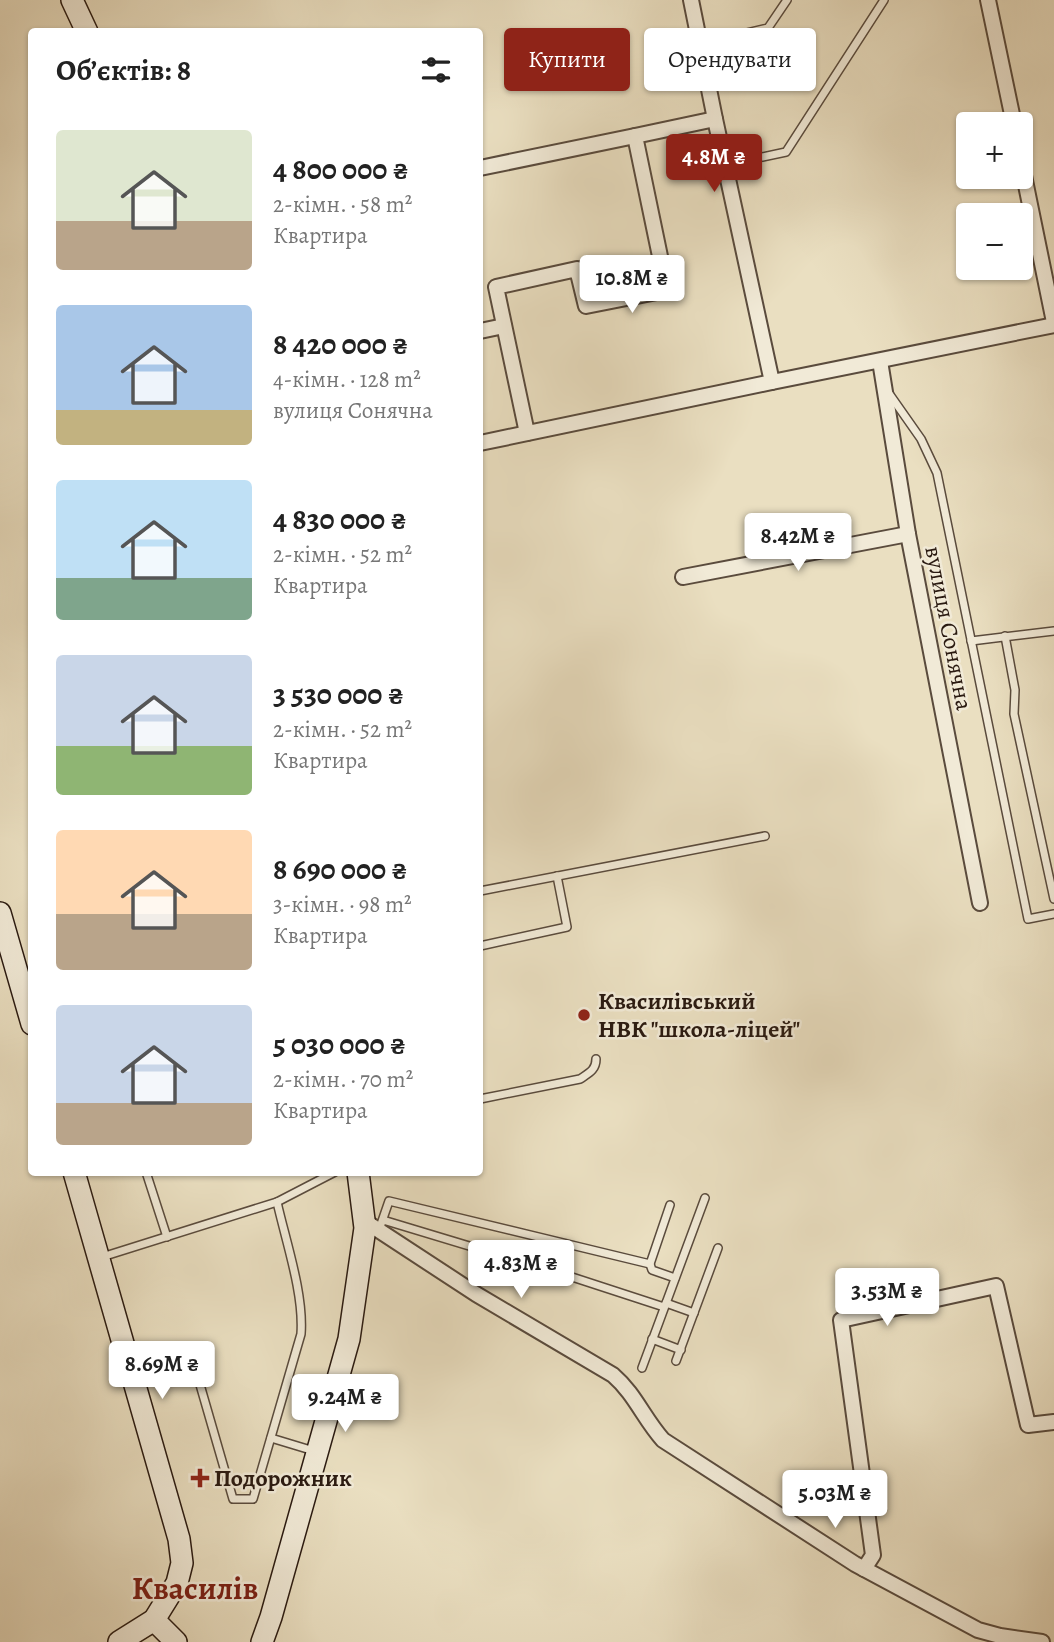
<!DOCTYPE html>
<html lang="uk">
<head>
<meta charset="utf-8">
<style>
	:root { --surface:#fff; --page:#f2f2f2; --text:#222; --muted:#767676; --accent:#8f2418 }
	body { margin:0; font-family:Alegreya,serif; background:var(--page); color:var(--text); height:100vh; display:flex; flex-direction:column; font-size:26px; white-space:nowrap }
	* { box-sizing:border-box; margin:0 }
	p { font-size:23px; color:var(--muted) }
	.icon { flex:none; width:38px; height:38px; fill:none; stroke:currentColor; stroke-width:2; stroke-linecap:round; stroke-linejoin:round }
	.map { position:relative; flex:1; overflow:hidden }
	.side { position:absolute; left:28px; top:28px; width:455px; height:1148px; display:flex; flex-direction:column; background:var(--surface); border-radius:7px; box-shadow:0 2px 5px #0004 }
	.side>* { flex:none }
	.banner { position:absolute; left:504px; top:28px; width:444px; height:63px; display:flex; gap:14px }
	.tools { position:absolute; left:956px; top:112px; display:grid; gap:14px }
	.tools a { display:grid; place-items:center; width:77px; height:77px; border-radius:7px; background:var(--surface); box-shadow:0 2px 5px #0004; font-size:35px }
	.price { position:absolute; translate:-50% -60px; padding:0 16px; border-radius:7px; background:#fff; color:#222; font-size:23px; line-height:46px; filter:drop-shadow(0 2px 4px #0008) }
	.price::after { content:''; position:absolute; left:50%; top:42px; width:21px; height:16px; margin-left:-10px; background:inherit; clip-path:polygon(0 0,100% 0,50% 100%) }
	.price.selected { background:var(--accent); color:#fff }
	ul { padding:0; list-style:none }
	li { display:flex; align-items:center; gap:21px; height:175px; padding:0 28px }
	li span { display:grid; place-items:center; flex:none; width:196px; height:140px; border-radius:7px; color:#555 }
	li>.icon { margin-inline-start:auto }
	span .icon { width:84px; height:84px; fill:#fffc; stroke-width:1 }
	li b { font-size:30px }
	h2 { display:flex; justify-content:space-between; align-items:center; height:84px; padding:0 28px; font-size:30px }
	.tag { padding:0 24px; border-radius:7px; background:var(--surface); box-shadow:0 2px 5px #0004; font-size:24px; line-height:63px }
	.tag.selected { background:var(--accent); color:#fff }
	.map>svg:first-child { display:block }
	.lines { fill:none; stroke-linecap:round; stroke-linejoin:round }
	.lane-casing { stroke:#5a4b3d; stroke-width:10 }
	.street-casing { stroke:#5a4b3d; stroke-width:18 }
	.secondary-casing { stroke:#2a1a11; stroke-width:24 }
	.lane { stroke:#f1ead7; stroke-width:7 }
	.street { stroke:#f1ead7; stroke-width:14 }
	.secondary { stroke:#f1ead7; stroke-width:21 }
	.poi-dot { fill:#8f2418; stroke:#f1ead7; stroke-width:2.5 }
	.labels { text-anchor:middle; stroke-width:5; stroke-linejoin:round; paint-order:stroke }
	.street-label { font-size:24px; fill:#2a1a11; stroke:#f1ead7 }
	.poi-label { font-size:24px; font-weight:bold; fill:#2a1a11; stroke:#f1ead7; text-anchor:start }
	.district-label { font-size:32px; font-weight:bold; fill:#7a1f14; stroke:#f1ead7 }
</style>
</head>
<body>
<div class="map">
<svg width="1054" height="1642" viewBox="0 0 1054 1642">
	<rect width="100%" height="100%" fill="#eadfc1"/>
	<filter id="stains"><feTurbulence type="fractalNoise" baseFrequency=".00286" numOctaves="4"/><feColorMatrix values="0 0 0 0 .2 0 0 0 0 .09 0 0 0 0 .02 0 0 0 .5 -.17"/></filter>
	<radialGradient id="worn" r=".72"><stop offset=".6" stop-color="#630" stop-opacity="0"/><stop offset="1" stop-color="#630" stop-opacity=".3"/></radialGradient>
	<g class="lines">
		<defs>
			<g id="lane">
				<path d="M700 44 768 28 787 0"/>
				<path d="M725 165 786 152 884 0"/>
				<path d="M888 392 921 439 937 473 1028 919 1054 914"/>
				<path d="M1005 636 1015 690 1014 714 1054 899"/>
				<path d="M971 641 1054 631"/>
				<path d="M480 891 765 836"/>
				<path d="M480 946 567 927 557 876"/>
				<path d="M480 1099 580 1079C589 1073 596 1070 596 1059"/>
				<path d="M146 1172 167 1237"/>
				<path d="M383 1220 572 1277 664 1307"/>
				<path d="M379 1230 389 1201 650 1264 670 1205"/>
				<path d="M102 1257 277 1202 335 1172"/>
				<path d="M650 1264 652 1270 675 1278"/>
				<path d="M666 1303 694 1313"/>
				<path d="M652 1339 681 1350"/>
				<path d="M676 1361 718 1248"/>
				<path d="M642 1368 705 1198"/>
				<path d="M134 1369 190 1350 233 1499H253L301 1334C304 1294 286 1242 277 1202"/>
				<path d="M271 1438 314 1451"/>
			</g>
			<g id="street">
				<path d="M691 0 715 119 772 382"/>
				<path d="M988 0 1014 124"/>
				<path d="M1020 156 1054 322"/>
				<path d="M480 168 635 136"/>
				<path d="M480 331 504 326"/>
				<path d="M880 361 908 534 980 903"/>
				<path d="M527 433 496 287 577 269 586 306 667 290 635 136 715 119"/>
				<path d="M480 443 772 382 1054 325"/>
				<path d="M683 577 908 534"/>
				<path d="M363 1220 476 1294 613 1375C635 1394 644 1419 663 1440L855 1564 978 1630 1000 1636 1042 1642"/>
				<path d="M864 1569 873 1555 841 1320 996 1286 1028 1425 1054 1422"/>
			</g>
			<g id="secondary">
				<path d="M72 0 87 32"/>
				<path d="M0 913 32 1024"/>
				<path d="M74 1172 179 1539 182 1563 177 1583 154 1620 119 1642"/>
				<path d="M154 1620 176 1642"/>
				<path d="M262 1642 271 1617 349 1339 365 1228 358 1172"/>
			</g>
		</defs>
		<!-- lane casing -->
		<use href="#lane" class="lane-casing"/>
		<!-- street casing -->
		<use href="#street" class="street-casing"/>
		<!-- secondary casing -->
		<use href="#secondary" class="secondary-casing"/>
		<!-- lane -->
		<use href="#lane" class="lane"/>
		<!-- street -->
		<use href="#street" class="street"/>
		<!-- secondary -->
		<use href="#secondary" class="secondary"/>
	</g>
	<!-- markers -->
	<g class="poi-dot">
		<circle cx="584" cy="1015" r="7"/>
		<path d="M196.5 1467.5h7v7h7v7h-7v7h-7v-7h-7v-7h7z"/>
	</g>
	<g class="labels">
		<!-- street labels -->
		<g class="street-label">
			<text transform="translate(949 628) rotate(79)" y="8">вулиця Сонячна</text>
		</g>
		<!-- poi labels -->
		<g class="poi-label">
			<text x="598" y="1009">Квасилівський<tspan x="598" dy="28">НВК "школа-ліцей"</tspan></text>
			<text x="214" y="1486">Подорожник</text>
		</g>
		<!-- district labels -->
		<g class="district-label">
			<text x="195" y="1599">Квасилів</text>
		</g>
	</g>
	<rect width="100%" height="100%" filter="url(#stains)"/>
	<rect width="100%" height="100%" fill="url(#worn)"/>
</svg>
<div class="tools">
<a>+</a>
<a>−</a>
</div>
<b class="price selected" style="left:714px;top:194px">4.8M ₴</b>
<b class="price" style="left:632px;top:315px">10.8M ₴</b>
<b class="price" style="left:798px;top:573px">8.42M ₴</b>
<b class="price" style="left:521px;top:1300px">4.83M ₴</b>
<b class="price" style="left:887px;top:1328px">3.53M ₴</b>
<b class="price" style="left:162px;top:1401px">8.69M ₴</b>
<b class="price" style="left:345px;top:1434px">9.24M ₴</b>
<b class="price" style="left:835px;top:1530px">5.03M ₴</b>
<div class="banner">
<a class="tag selected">Купити</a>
<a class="tag">Орендувати</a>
</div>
<section class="side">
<h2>Об’єктів: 8<svg class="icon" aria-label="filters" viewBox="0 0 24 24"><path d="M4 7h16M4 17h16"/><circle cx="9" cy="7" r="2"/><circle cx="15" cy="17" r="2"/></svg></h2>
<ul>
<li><span style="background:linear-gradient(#dfe7d0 65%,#b9a48a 0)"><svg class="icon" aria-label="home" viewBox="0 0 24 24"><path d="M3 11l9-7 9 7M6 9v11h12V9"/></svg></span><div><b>4 800 000 ₴</b><p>2-кімн. · 58 m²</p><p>Квартира</p></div></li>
<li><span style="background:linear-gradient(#a9c7e8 75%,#c2b280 0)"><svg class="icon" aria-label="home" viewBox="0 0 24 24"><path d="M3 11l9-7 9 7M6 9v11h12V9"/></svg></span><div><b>8 420 000 ₴</b><p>4-кімн. · 128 m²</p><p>вулиця Сонячна</p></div></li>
<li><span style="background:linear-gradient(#bfe0f5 70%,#7fa58c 0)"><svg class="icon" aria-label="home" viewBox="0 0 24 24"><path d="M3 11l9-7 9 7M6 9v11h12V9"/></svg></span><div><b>4 830 000 ₴</b><p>2-кімн. · 52 m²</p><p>Квартира</p></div></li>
<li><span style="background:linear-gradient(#c9d6e8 65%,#8fb573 0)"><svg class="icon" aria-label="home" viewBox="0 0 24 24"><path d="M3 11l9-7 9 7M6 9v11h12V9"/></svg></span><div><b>3 530 000 ₴</b><p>2-кімн. · 52 m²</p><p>Квартира</p></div></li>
<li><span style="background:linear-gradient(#ffd9b3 60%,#b9a48a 0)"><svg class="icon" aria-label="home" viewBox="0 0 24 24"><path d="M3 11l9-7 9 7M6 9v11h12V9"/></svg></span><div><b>8 690 000 ₴</b><p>3-кімн. · 98 m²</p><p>Квартира</p></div></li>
<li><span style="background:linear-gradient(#c9d6e8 70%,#b9a48a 0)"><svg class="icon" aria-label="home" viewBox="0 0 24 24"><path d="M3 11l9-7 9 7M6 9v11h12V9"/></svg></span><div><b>5 030 000 ₴</b><p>2-кімн. · 70 m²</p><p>Квартира</p></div></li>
</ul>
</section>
</div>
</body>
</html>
